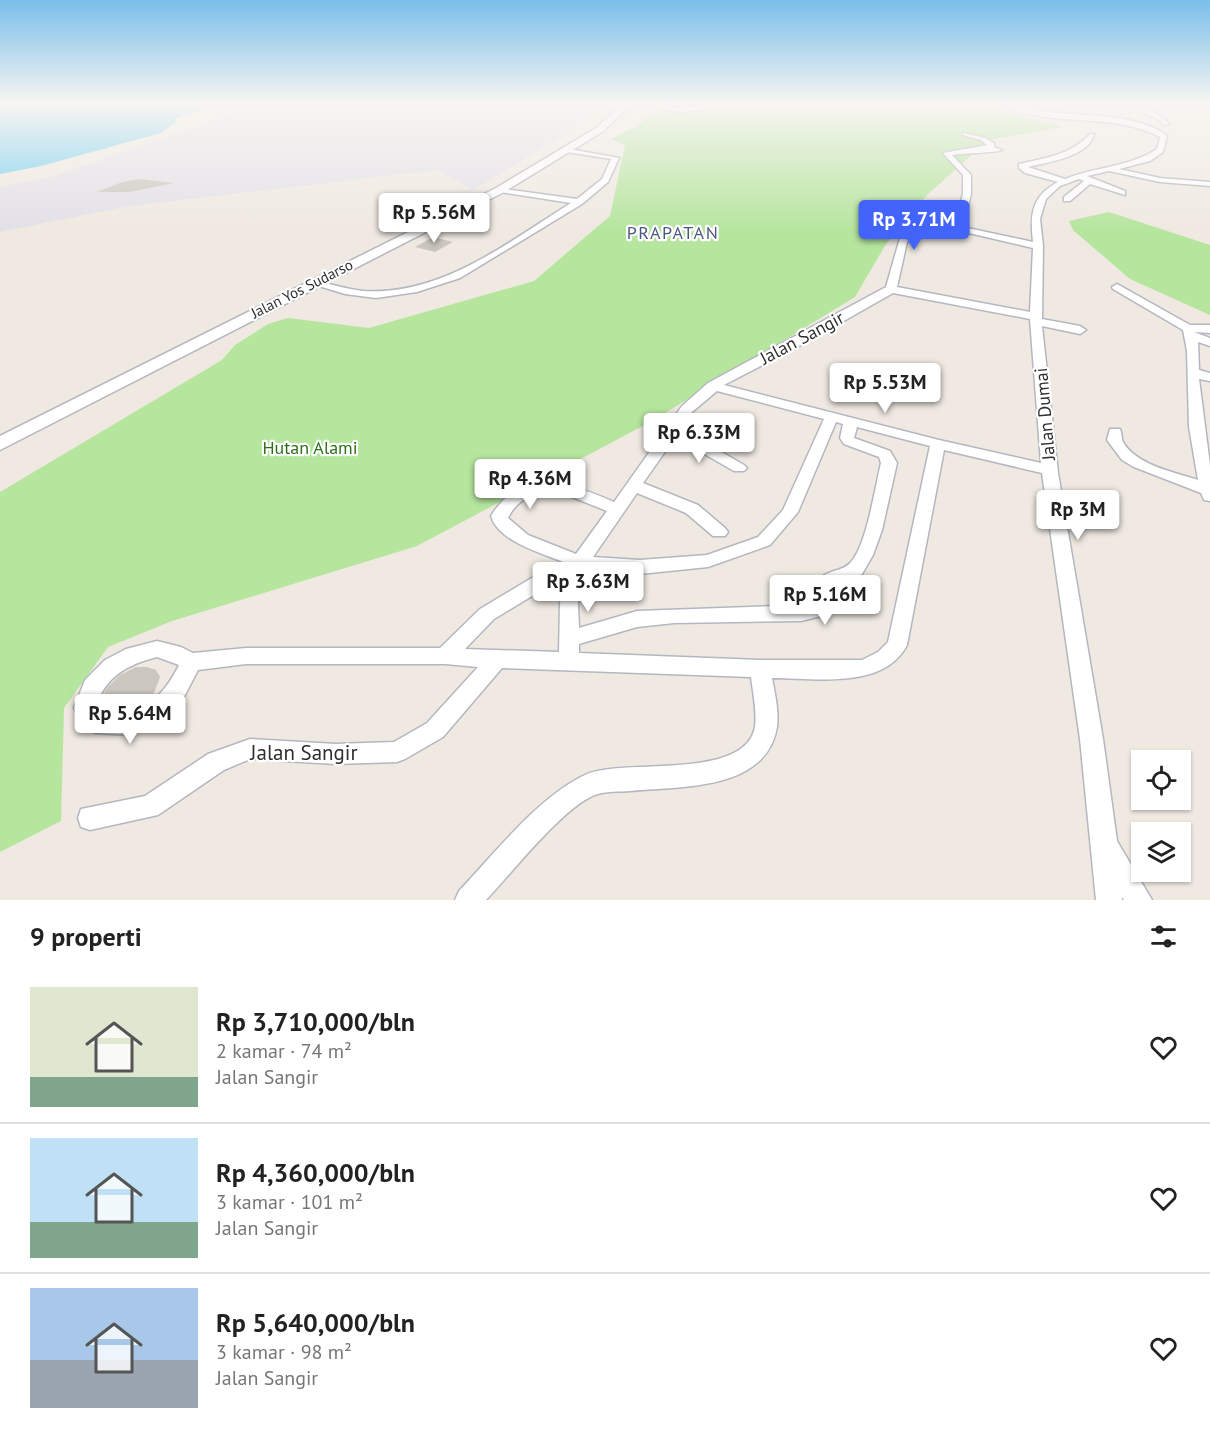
<!DOCTYPE html>
<html lang="id">
<head>
<meta charset="utf-8">
<style>
	:root { --surface:#fff; --page:#f2f2f2; --text:#222; --muted:#767676; --line:#e0e0e0; --accent:#4264fb }
	body { margin:0; font-family:"PT Sans",sans-serif; background:var(--page); color:var(--text); height:100vh; display:flex; flex-direction:column; font-size:22px; white-space:nowrap }
	* { box-sizing:border-box; margin:0 }
	p { font-size:20px; color:var(--muted) }
	.icon { flex:none; width:33px; height:33px; fill:none; stroke:currentColor; stroke-width:2; stroke-linecap:round; stroke-linejoin:round }
	.map { position:relative; height:900px; overflow:hidden }
	.details { display:flex; flex-direction:column; background:var(--surface); flex:1 }
	.details>* { flex:none }
	.controls { position:absolute; left:1131px; top:750px; display:grid; gap:12px }
	.controls a { display:grid; place-items:center; width:60px; height:60px; border-radius:0px; background:var(--surface); box-shadow:0 2px 4px #0004; font-size:30px }
	.price { position:absolute; translate:-50% -51px; padding:0 14px; border-radius:6px; background:#fff; color:#222; font-size:20px; line-height:39px; filter:drop-shadow(0 2px 3px #0008) }
	.price::after { content:''; position:absolute; left:50%; top:36px; width:18px; height:14px; margin-left:-9px; background:inherit; clip-path:polygon(0 0,100% 0,50% 100%) }
	.price.active { background:var(--accent); color:#fff }
	ul { padding:0; list-style:none }
	li { display:flex; align-items:center; gap:18px; height:150px; padding:0 30px }
	li+li { border-top:2px solid var(--line) }
	li span { display:grid; place-items:center; flex:none; width:168px; height:120px; border-radius:0px; color:#555 }
	li>.icon { margin-inline-start:auto }
	span .icon { width:72px; height:72px; fill:#fffc; stroke-width:1 }
	li b { font-size:26px }
	h2 { display:flex; justify-content:space-between; align-items:center; height:72px; padding:0 30px; font-size:26px }
	.map>svg:first-child { display:block }
	.industrial { fill:#e3e1e8 }
	.green { fill:#b6e59e }
	.water { fill:#75cff0 }
	.building { fill:#cbc7bf }
	.lines { fill:none; stroke-linecap:round; stroke-linejoin:round }
	.minor-casing { stroke:#b4b7c1; stroke-width:3 }
	.secondary-casing { stroke:#b4b7c1; stroke-width:3 }
	.minor { fill:#fff; fill-rule:evenodd }
	.secondary { fill:#fff; fill-rule:evenodd }
	.labels { text-anchor:middle; stroke-width:4.5; stroke-linejoin:round; paint-order:stroke }
	.far-street-label { font-size:15px; fill:#2e2e2e; stroke:#fff }
	.far-quarter-label { font-size:18px; letter-spacing:1.5px; fill:#4d5680; stroke:#fff }
	.street-label { font-size:18px; fill:#2e2e2e; stroke:#fff }
	.park-label { font-size:18px; fill:#2c6e1b; stroke:#fff }
	.near-street-label { font-size:21px; fill:#2e2e2e; stroke:#fff }
</style>
</head>
<body>
<div class="map">
<svg width="1210" height="900" viewBox="0 0 1210 900">
	<rect width="100%" height="100%" fill="#efe9e1"/>
	<!-- industrial -->
	<path class="industrial" d="M259 104H607L595 116 473 190 437 170 130 206 0 232V187L52 177Z"/>
	<!-- green -->
	<g class="green">
		<path d="M665 104H974L1062 127 988 140 927 195 886 244 855 297 652 421 417 546 172 621 108 647 64 708 61 821 0 852V492L222 360 235 345 251 335 268 324 288 318 369 328 534 281 610 216 625 145 612 139 635 127Z"/>
		<path d="M1109 212 1210 245V315L1130 279 1073 230 1069 221Z"/>
	</g>
	<!-- water -->
	<path class="water" d="M0 104H216L176 118 175 123 161 133 41 166 0 174Z"/>
	<!-- building -->
	<g class="building">
		<path d="M139 179 174 183 129 192H97L122 182Z"/>
		<path d="M433 237 453 242 435 252 415 247Z"/>
		<path d="M136 667H147L156 670 160 677 154 693 136 707 125 711 106 708 102 698 107 688 120 675Z"/>
	</g>
	<g class="lines">
		<defs>
			<g id="minor">
				<path d="M656 104 678 108 716 104C699 113 672 116 656 104Z"/>
				<path d="M1000 104C1014 104 1027 109 1041 111 1078 117 1137 112 1167 136L1163 152 1150 161 1119 169 1160 178 1210 182V186L1160 182 1109 171 1087 176 1125 191V195L1090 184 1070 201H1064V197L1084 181 1079 179 1060 186 1046 199 1040 219 1043 246 1042 319 1080 326 1086 330 1080 334 1042 326 1058 473 1103 739 1117 841 1152 900H1124L1122 897V900H1096L1080 739 1042 473 944 450 907 645C884 690 815 678 772 678 775 694 779 711 777 727 766 792 679 786 630 791 620 792 608 791 598 794 567 802 510 875 486 900H455L459 891C495 853 540 795 587 774 625 758 745 781 755 727 757 711 753 693 751 677L502 668 443 737 405 759 397 762 336 764 250 759 224 770 158 815 90 830 81 827 78 818 81 809 145 796 208 754 250 739 336 744 394 742 427 723 478 667 445 664H246L198 670 185 695 168 715 131 735 96 733 88 730 74 708 85 680 105 660 126 649 157 641 181 647 193 653 246 648H440L480 609 545 570 563 562C541 553 498 541 491 516 521 467 569 482 614 502L682 406 708 383 886 287 900 238 918 230 954 226 963 194V175L943 153 987 145 981 140 963 135V133L985 138 994 143V147L1002 150C996 153 963 153 952 155L971 175V194L963 227 1033 242C1030 215 1031 196 1058 182L1025 173 1019 168V164C1045 158 1071 155 1090 134H1094C1089 157 1048 162 1028 167L1065 179C1094 167 1130 167 1157 149L1160 137C1111 111 1050 129 1000 104ZM935 232 969 233 1033 248 1030 312 897 287 907 242ZM893 293 1030 319 1041 463 939 440 724 385 805 343ZM717 391 824 419 783 510 758 537 707 555 640 560 593 557 637 493 686 513 713 536H725L728 532 725 528 698 505 643 483 672 442 694 448 734 471H744L747 468 744 465 704 442 677 434 692 412ZM836 422 843 424 840 438 844 444 879 457 881 463C875 487 867 544 851 562 847 567 841 569 834 571 815 577 812 587 807 605L637 611 579 628 578 603 587 569 640 574 708 567 770 545 798 512ZM857 427 930 446 888 642 878 652 862 660H760L579 653V644L637 627 674 623 801 621 821 616 830 590 862 574 873 555 882 530 897 463 890 451 854 438ZM539 493 567 495 607 511 576 554 528 535 508 518C514 505 525 497 539 493ZM567 575 560 603 559 652 465 649 494 619ZM157 657 179 665C169 686 153 706 130 714 122 717 110 714 102 714L96 706C105 677 128 664 157 657Z"/>
				<path d="M1123 104C1137 104 1161 113 1169 124L1164 125 1161 121Z"/>
				<path d="M564 148 619 158 608 182 582 204 460 278 417 292 376 298 345 294 309 283 314 280C330 284 346 289 363 291 442 296 508 242 571 203L500 192H497V188L577 199 602 179 611 159 567 152Z"/>
				<path d="M1117 284 1190 325H1210V333L1194 332 1210 338V346L1198 342 1199 370 1210 373V381L1199 379 1210 465V501L1204 500 1201 493 1134 467 1122 460 1107 440 1110 429H1120C1122 433 1121 438 1123 442 1136 465 1174 472 1198 480L1189 427 1187 351 1183 330 1113 289 1112 287Z"/>
			</g>
			<path id="secondary" d="M623 104H632L602 132 504 192 0 450V436L496 188 596 128Z"/>
		</defs>
		<!-- minor casing -->
		<use href="#minor" class="minor-casing"/>
		<!-- secondary casing -->
		<use href="#secondary" class="secondary-casing"/>
		<!-- minor -->
		<use href="#minor" class="minor"/>
		<!-- secondary -->
		<use href="#secondary" class="secondary"/>
	</g>
	<!-- sky -->
	<linearGradient id="sky" x2="0" y2="1"><stop stop-color="#7abfeb"/><stop offset="0.45" stop-color="#f8f5f2"/><stop offset="1" stop-color="#f8f5f2" stop-opacity="0"/></linearGradient>
	<rect width="1210" height="230" fill="url(#sky)"/>
	<g class="labels">
		<!-- far-street labels -->
		<g class="far-street-label">
			<text transform="translate(302 289) rotate(-27)" y="5">Jalan Yos Sudarso</text>
		</g>
		<!-- far-quarter labels -->
		<g class="far-quarter-label">
			<text x="673" y="239">PRAPATAN</text>
		</g>
		<!-- street labels -->
		<g class="street-label">
			<text transform="translate(802 338) rotate(-28)" y="6">Jalan Sangir</text>
			<text transform="translate(1045 414) rotate(-95)" y="6">Jalan Dumai</text>
		</g>
		<!-- park labels -->
		<g class="park-label">
			<text x="310" y="454">Hutan Alami</text>
		</g>
		<!-- near-street labels -->
		<g class="near-street-label">
			<text x="304" y="760">Jalan Sangir</text>
		</g>
	</g>
</svg>
<div class="controls">
<a><svg class="icon" aria-label="locate" viewBox="0 0 24 24"><circle cx="12" cy="12" r="6"/><path d="M12 2v4M12 18v4M2 12h4M18 12h4"/></svg></a>
<a><svg class="icon" aria-label="layers" viewBox="0 0 24 24"><path d="M12 4l9 5-9 5-9-5zM3 14l9 5 9-5"/></svg></a>
</div>
<b class="price" style="left:434px;top:244px">Rp 5.56M</b>
<b class="price active" style="left:914px;top:251px">Rp 3.71M</b>
<b class="price" style="left:885px;top:414px">Rp 5.53M</b>
<b class="price" style="left:699px;top:464px">Rp 6.33M</b>
<b class="price" style="left:530px;top:510px">Rp 4.36M</b>
<b class="price" style="left:1078px;top:541px">Rp 3M</b>
<b class="price" style="left:588px;top:613px">Rp 3.63M</b>
<b class="price" style="left:825px;top:626px">Rp 5.16M</b>
<b class="price" style="left:130px;top:745px">Rp 5.64M</b>
</div>
<section class="details">
<h2>9 properti<svg class="icon" aria-label="filters" viewBox="0 0 24 24"><path d="M4 7h16M4 17h16"/><circle cx="9" cy="7" r="2"/><circle cx="15" cy="17" r="2"/></svg></h2>
<ul>
<li><span style="background:linear-gradient(#dfe7d0 75%,#7fa58c 0)"><svg class="icon" aria-label="home" viewBox="0 0 24 24"><path d="M3 11l9-7 9 7M6 9v11h12V9"/></svg></span><div><b>Rp 3,710,000/bln</b><p>2 kamar · 74 m²</p><p>Jalan Sangir</p></div><svg class="icon" aria-label="heart" viewBox="0 0 24 24"><path d="M12 20l-8-8c-3-5 5-10 8-4 3-6 11-1 8 4z"/></svg></li>
<li><span style="background:linear-gradient(#bfe0f5 70%,#7fa58c 0)"><svg class="icon" aria-label="home" viewBox="0 0 24 24"><path d="M3 11l9-7 9 7M6 9v11h12V9"/></svg></span><div><b>Rp 4,360,000/bln</b><p>3 kamar · 101 m²</p><p>Jalan Sangir</p></div><svg class="icon" aria-label="heart" viewBox="0 0 24 24"><path d="M12 20l-8-8c-3-5 5-10 8-4 3-6 11-1 8 4z"/></svg></li>
<li><span style="background:linear-gradient(#a9c7e8 60%,#9aa5b1 0)"><svg class="icon" aria-label="home" viewBox="0 0 24 24"><path d="M3 11l9-7 9 7M6 9v11h12V9"/></svg></span><div><b>Rp 5,640,000/bln</b><p>3 kamar · 98 m²</p><p>Jalan Sangir</p></div><svg class="icon" aria-label="heart" viewBox="0 0 24 24"><path d="M12 20l-8-8c-3-5 5-10 8-4 3-6 11-1 8 4z"/></svg></li>
</ul>
</section>
</body>
</html>
